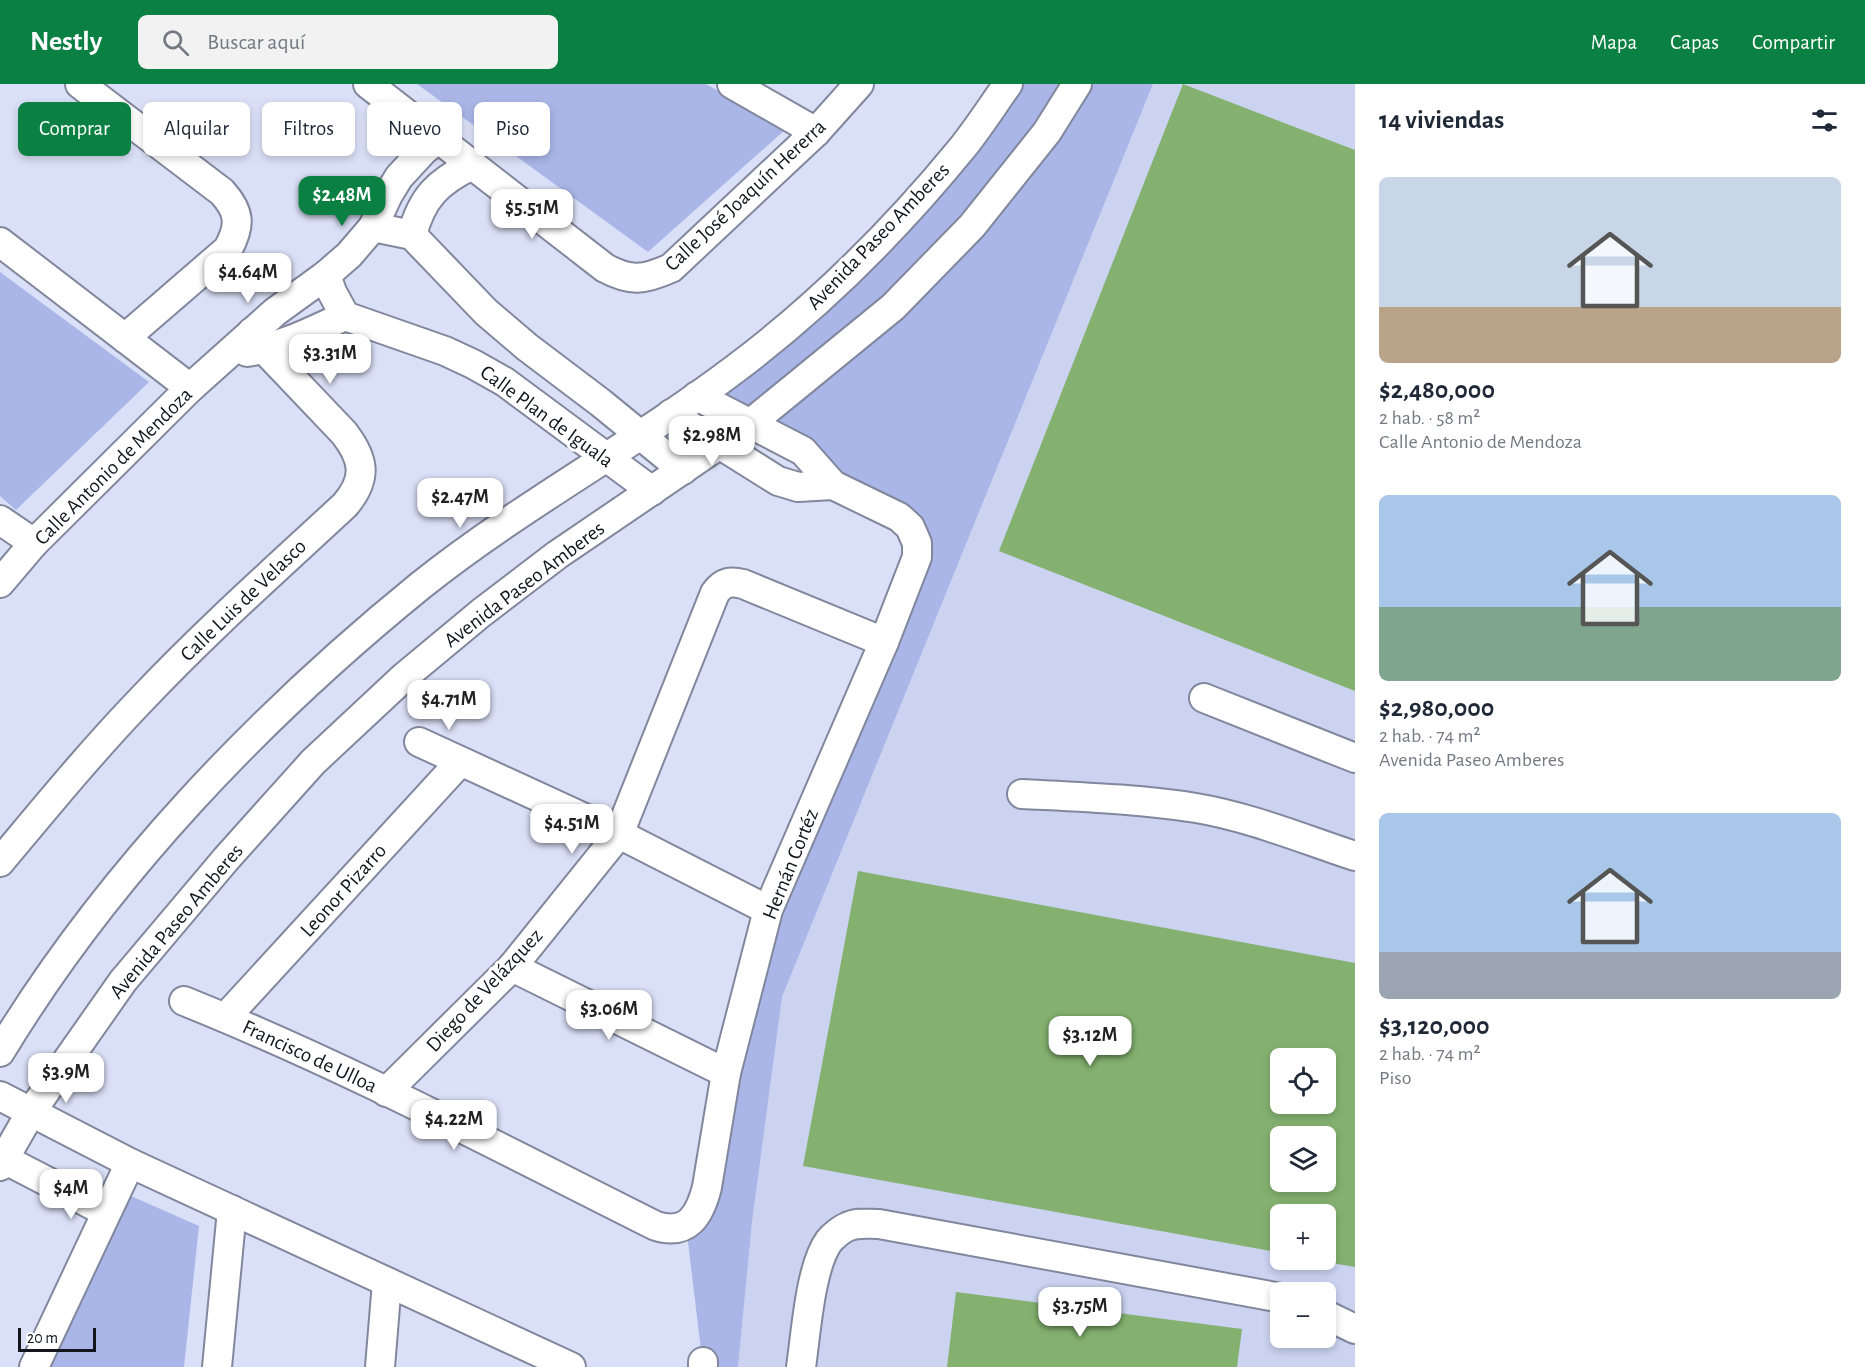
<!DOCTYPE html>
<html lang="es">
<head>
<meta charset="utf-8">
<style>
	:root { --surface:#fff; --page:#f2f2f3; --text:#1f2937; --muted:#747a83; --accent:#0b8043 }
	body { margin:0; font-family:"Alegreya Sans",sans-serif; background:var(--page); color:var(--text); height:100vh; display:flex; flex-direction:column; font-size:22px; white-space:nowrap }
	* { box-sizing:border-box; margin:0 }
	p { font-size:20px; color:var(--muted) }
	.icon { flex:none; width:33px; height:33px; fill:none; stroke:currentColor; stroke-width:2; stroke-linecap:round; stroke-linejoin:round }
	.map { position:relative; flex:1; overflow:hidden }
	.panel { display:flex; flex-direction:column; background:var(--surface); width:510px }
	.panel>* { flex:none }
	.guide { position:absolute; left:18px; top:18px; width:570px; height:54px; display:flex; gap:12px }
	.buttons { position:absolute; left:1270px; top:964px; display:grid; gap:12px }
	.buttons a { display:grid; place-items:center; width:66px; height:66px; border-radius:9px; background:var(--surface); box-shadow:0 3px 9px #0003; font-size:30px }
	.scale { position:absolute; left:18px; bottom:15px; width:78px; box-sizing:border-box; padding-left:6px; border:3px solid #13151d; border-top:0; font-size:16px; line-height:21px; white-space:nowrap; color:#13151d; -webkit-text-stroke:4px #fff; paint-order:stroke }
	.price { position:absolute; translate:-50% -51px; padding:0 14px; border-radius:12px; background:#fff; color:#222; font-size:20px; line-height:39px; filter:drop-shadow(0 2px 3px #0008) }
	.price::after { content:''; position:absolute; left:50%; top:36px; width:18px; height:14px; margin-left:-9px; background:inherit; clip-path:polygon(0 0,100% 0,50% 100%) }
	.price.selected { background:var(--accent); color:#fff }
	ul { padding:0; list-style:none }
	li { display:grid; align-content:center; gap:12px; height:318px; padding:0 24px }
	li span { display:grid; place-items:center; height:186px; border-radius:9px; color:#555 }
	li>.icon { margin-inline-start:auto }
	span .icon { width:108px; height:108px; fill:#fffc; stroke-width:1 }
	li b { font-size:26px }
	h2 { display:flex; justify-content:space-between; align-items:center; height:72px; padding:0 24px; font-size:26px }
	.chip { padding:0 21px; border-radius:9px; background:var(--surface); box-shadow:0 3px 9px #0003; font-size:21px; line-height:54px }
	.chip.selected { background:var(--accent); color:#fff }
	header { display:flex; align-items:center; gap:36px; box-sizing:border-box; height:84px; padding:0 30px; background:var(--accent); color:#fff }
	header strong { font-size:28px }
	nav { display:flex; gap:33px; margin-inline-start:auto; font-size:21px }
	.search { width:420px; height:54px; background:var(--page); display:flex; align-items:center; gap:15px; box-sizing:border-box; padding:0 21px; border-radius:9px; color:var(--muted); font-size:22px }
	main { display:flex; flex:1; min-height:0 }
	.map>svg:first-child { display:block }
	.built { fill:#cbd3f1; fill-rule:evenodd }
	.green { fill:#a9b6e7 }
	.building { fill:#84b170; fill-rule:evenodd }
	.lines { fill:none; stroke-linecap:round; stroke-linejoin:round }
	.minor-casing { stroke:#81879c; stroke-width:32 }
	.minor { stroke:#fff; stroke-width:28 }
	.labels { text-anchor:middle; stroke-width:6; stroke-linejoin:round; paint-order:stroke }
	.street-label { font-size:21px; fill:#13151d; stroke:#fff }
</style>
</head>
<body>
<header>
<strong>Nestly</strong>
<div class="search"><svg class="icon" aria-label="search" viewBox="0 0 24 24"><circle cx="10" cy="10" r="6"/><path d="M15 15l6 6"/></svg>Buscar aquí</div>
<nav><a>Mapa</a><a>Capas</a><a>Compartir</a></nav>
</header>
<main>
<div class="map">
<svg width="1355" height="1283" viewBox="0 0 1355 1283">
	<rect width="100%" height="100%" fill="#dae0f7"/>
	<!-- built -->
	<path class="built" d="M1153 0H1355V1283H738L752 1138 782 913ZM1281 975H1326V1020H1281ZM1281 1053H1326V1098H1281ZM1281 1131H1326V1176H1281ZM1281 1209H1326V1254H1281Z"/>
	<!-- green -->
	<g class="green">
		<path d="M417 0H706L786 45 648 168Z"/>
		<path d="M1008 0H1153L782 913 752 1138 738 1283H703L686 1141 768 826 917 459 697 312 800 234Z"/>
		<path d="M0 188 149 298 16 426 0 412Z"/>
		<path d="M131 1112 199 1142 184 1283H51Z"/>
	</g>
	<!-- building -->
	<g class="building">
		<path d="M1183 0 1355 66V607L999 467Z"/>
		<path d="M858 787 1355 879V1183L1326 1178V1131H1281V1169L803 1082ZM1281 975H1326V1020H1281ZM1281 1053H1326V1098H1281Z"/>
		<path d="M956 1208 1242 1245 1237 1283H947Z"/>
	</g>
	<g class="lines">
		<defs>
			<g id="minor">
				<path d="M80 0 222 108C240 128 241 141 228 165L125 254"/>
				<path d="M368 0 605 184C631 198 644 196 671 184L816 48 859 0"/>
				<path d="M732 0 816 48"/>
				<path d="M373 143 412 151 486 228 527 263 601 319 683 386"/>
				<path d="M412 151C422 113 438 98 472 81"/>
				<path d="M0 158 190 304"/>
				<path d="M326 191 332 208 345 232 445 267 473 280 505 298 652 407"/>
				<path d="M247 268C282 263 314 246 345 232"/>
				<path d="M671 330 778 397 798 403 833 401"/>
				<path d="M0 436 34 459"/>
				<path d="M0 499 34 459 190 304 275 228 326 191 349 171 373 143 388 111 399 93 424 66 438 55"/>
				<path d="M1204 614 1355 674"/>
				<path d="M419 658 619 750 768 826"/>
				<path d="M1022 710C1080 713 1139 715 1196 724 1250 733 1303 755 1355 772"/>
				<path d="M0 778C46 723 91 668 141 616 205 548 276 485 345 421 368 394 364 375 344 349L264 265 252 248"/>
				<path d="M512 883 726 989"/>
				<path d="M184 917C346 982 500 1064 656 1142 688 1152 700 1131 707 1103L726 989 768 826 884 558 917 473V459L910 443 899 433 833 401 803 367 697 312"/>
				<path d="M226 933 460 678"/>
				<path d="M0 968C107 791 260 632 420 502 520 422 633 362 735 285 819 222 896 145 963 63 979 43 993 21 1008 0"/>
				<path d="M386 1008 512 883 619 750 715 509C723 498 730 497 743 500L884 558"/>
				<path d="M0 1012 130 1079 571 1283"/>
				<path d="M0 1073 106 1128"/>
				<path d="M0 1082 31 1028 123 897 226 775 313 678 404 593 481 529 557 471 751 339 893 223 972 142 1047 48 1077 0"/>
				<path d="M1326 1231 1355 1245"/>
				<path d="M34 1283 130 1079"/>
				<path d="M217 1283 232 1126"/>
				<path d="M380 1283 387 1198"/>
				<path d="M703 1283V1278"/>
				<path d="M801 1283C806 1250 810 1183 829 1157 833 1152 842 1145 847 1143 857 1138 869 1140 879 1140L1281 1214"/>
			</g>
		</defs>
		<!-- minor casing -->
		<use href="#minor" class="minor-casing"/>
		<!-- minor -->
		<use href="#minor" class="minor"/>
	</g>
	<g class="labels">
		<!-- street labels -->
		<g class="street-label">
			<text transform="translate(745 111) rotate(-43)" y="7">Calle José Joaquín Hererra</text>
			<text transform="translate(878 152) rotate(-46)" y="7">Avenida Paseo Amberes</text>
			<text transform="translate(547 332) rotate(36)" y="7">Calle Plan de Iguala</text>
			<text transform="translate(113 382) rotate(-45)" y="7">Calle Antonio de Mendoza</text>
			<text transform="translate(524 500) rotate(-37)" y="7">Avenida Paseo Amberes</text>
			<text transform="translate(243 516) rotate(-44)" y="7">Calle Luis de Velasco</text>
			<text transform="translate(790 780) rotate(-68)" y="7">Hernán Cortéz</text>
			<text transform="translate(343 806) rotate(-48)" y="7">Leonor Pizarro</text>
			<text transform="translate(176 837) rotate(-50)" y="7">Avenida Paseo Amberes</text>
			<text transform="translate(484 906) rotate(-47)" y="7">Diego de Velázquez</text>
			<text transform="translate(310 972) rotate(25)" y="7">Francisco de Ulloa</text>
		</g>
	</g>
</svg>
<div class="buttons">
<a><svg class="icon" aria-label="locate" viewBox="0 0 24 24"><circle cx="12" cy="12" r="6"/><path d="M12 2v4M12 18v4M2 12h4M18 12h4"/></svg></a>
<a><svg class="icon" aria-label="layers" viewBox="0 0 24 24"><path d="M12 4l9 5-9 5-9-5zM3 14l9 5 9-5"/></svg></a>
<a>+</a>
<a>−</a>
</div>
<div class="scale">20 m</div>
<b class="price selected" style="left:342px;top:143px">$2.48M</b>
<b class="price" style="left:532px;top:156px">$5.51M</b>
<b class="price" style="left:248px;top:220px">$4.64M</b>
<b class="price" style="left:330px;top:301px">$3.31M</b>
<b class="price" style="left:712px;top:383px">$2.98M</b>
<b class="price" style="left:460px;top:445px">$2.47M</b>
<b class="price" style="left:449px;top:647px">$4.71M</b>
<b class="price" style="left:572px;top:771px">$4.51M</b>
<b class="price" style="left:609px;top:957px">$3.06M</b>
<b class="price" style="left:1090px;top:983px">$3.12M</b>
<b class="price" style="left:66px;top:1020px">$3.9M</b>
<b class="price" style="left:454px;top:1067px">$4.22M</b>
<b class="price" style="left:71px;top:1136px">$4M</b>
<b class="price" style="left:1080px;top:1254px">$3.75M</b>
<div class="guide">
<a class="chip selected">Comprar</a>
<a class="chip">Alquilar</a>
<a class="chip">Filtros</a>
<a class="chip">Nuevo</a>
<a class="chip">Piso</a>
</div>
</div>
<section class="panel">
<h2>14 viviendas<svg class="icon" aria-label="filters" viewBox="0 0 24 24"><path d="M4 7h16M4 17h16"/><circle cx="9" cy="7" r="2"/><circle cx="15" cy="17" r="2"/></svg></h2>
<ul>
<li><span style="background:linear-gradient(#c9d6e8 70%,#b9a48a 0)"><svg class="icon" aria-label="home" viewBox="0 0 24 24"><path d="M3 11l9-7 9 7M6 9v11h12V9"/></svg></span><div><b>$2,480,000</b><p>2 hab. · 58 m²</p><p>Calle Antonio de Mendoza</p></div></li>
<li><span style="background:linear-gradient(#a9c7e8 60%,#7fa58c 0)"><svg class="icon" aria-label="home" viewBox="0 0 24 24"><path d="M3 11l9-7 9 7M6 9v11h12V9"/></svg></span><div><b>$2,980,000</b><p>2 hab. · 74 m²</p><p>Avenida Paseo Amberes</p></div></li>
<li><span style="background:linear-gradient(#a9c7e8 75%,#9aa5b1 0)"><svg class="icon" aria-label="home" viewBox="0 0 24 24"><path d="M3 11l9-7 9 7M6 9v11h12V9"/></svg></span><div><b>$3,120,000</b><p>2 hab. · 74 m²</p><p>Piso</p></div></li>
</ul>
</section>
</main>
</body>
</html>
